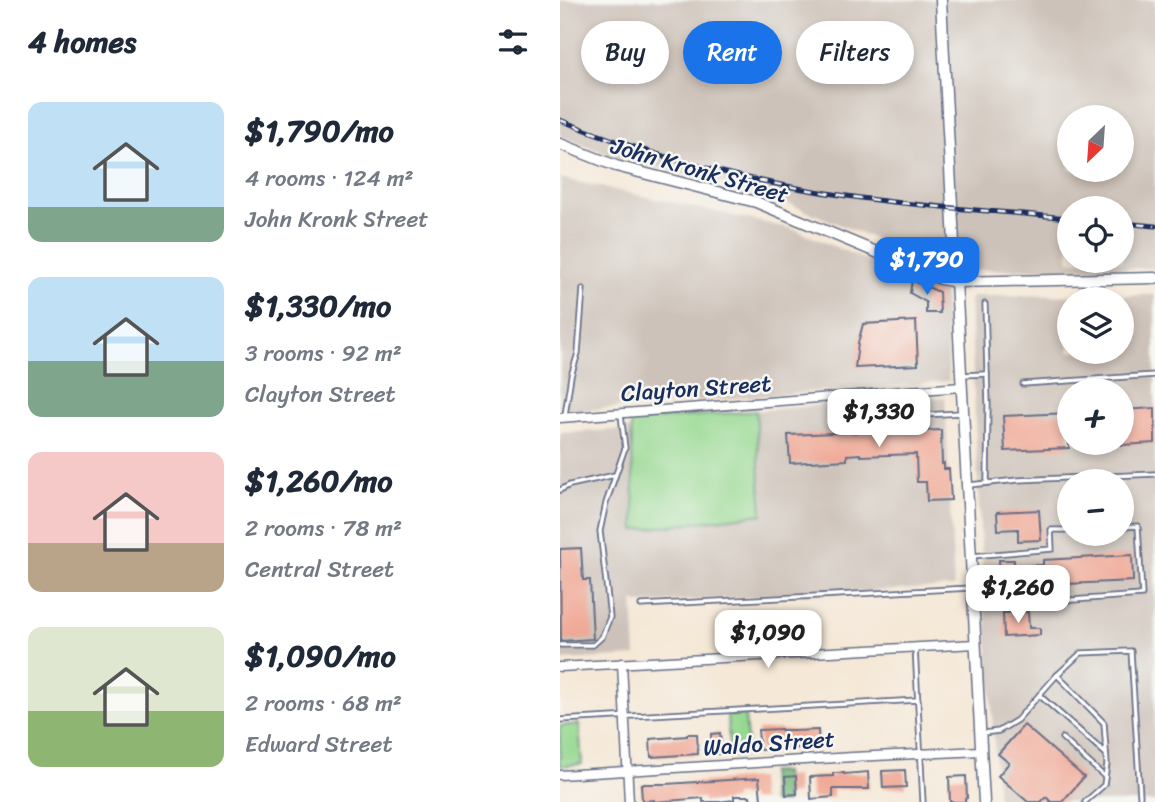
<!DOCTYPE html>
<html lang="en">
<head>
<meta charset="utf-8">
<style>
	:root { --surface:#fff; --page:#f6f6f7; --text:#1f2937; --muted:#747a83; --accent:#1a73e8 }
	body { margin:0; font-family:Sriracha,sans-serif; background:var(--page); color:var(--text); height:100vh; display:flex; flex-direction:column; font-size:26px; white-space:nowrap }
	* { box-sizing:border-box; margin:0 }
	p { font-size:23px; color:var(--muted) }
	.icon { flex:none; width:38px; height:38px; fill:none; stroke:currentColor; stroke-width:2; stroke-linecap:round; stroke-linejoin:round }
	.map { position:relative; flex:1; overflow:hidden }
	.side { display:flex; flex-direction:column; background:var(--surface); width:560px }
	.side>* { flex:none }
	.top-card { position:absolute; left:21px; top:21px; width:469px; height:63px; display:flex; gap:14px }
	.needle { width:46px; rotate:205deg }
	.tools { position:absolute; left:497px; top:105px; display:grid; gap:14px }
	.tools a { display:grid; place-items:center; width:77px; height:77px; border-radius:50%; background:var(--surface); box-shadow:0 4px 10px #0003; font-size:35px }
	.price { position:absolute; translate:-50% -60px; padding:0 16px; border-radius:14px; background:#fff; color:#222; font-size:23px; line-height:46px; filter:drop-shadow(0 2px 4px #0008) }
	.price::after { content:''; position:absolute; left:50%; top:42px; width:21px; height:16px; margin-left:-10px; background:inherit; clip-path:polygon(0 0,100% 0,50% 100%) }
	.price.selected { background:var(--accent); color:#fff }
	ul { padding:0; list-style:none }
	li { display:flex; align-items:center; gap:21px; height:175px; padding:0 28px }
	li span { display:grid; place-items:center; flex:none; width:196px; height:140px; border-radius:14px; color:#555 }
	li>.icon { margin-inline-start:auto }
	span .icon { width:84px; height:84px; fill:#fffc; stroke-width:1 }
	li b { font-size:30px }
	h2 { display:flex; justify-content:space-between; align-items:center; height:84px; padding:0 28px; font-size:30px }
	.tag { padding:0 24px; border-radius:32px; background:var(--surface); box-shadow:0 4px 10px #0003; font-size:24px; line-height:63px }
	.tag.selected { background:var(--accent); color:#fff }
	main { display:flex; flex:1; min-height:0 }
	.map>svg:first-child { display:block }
	.industrial { fill:#cdc2b9; fill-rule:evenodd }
	.green { fill:#95d88f; stroke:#588476; stroke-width:2 }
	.forest { fill:#78b87a; stroke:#4a746c; stroke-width:2 }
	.building { fill:#f0a693 }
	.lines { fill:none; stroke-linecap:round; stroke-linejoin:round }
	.service-casing { stroke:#677088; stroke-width:7 }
	.minor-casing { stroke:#677088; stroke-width:11 }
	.tertiary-casing { stroke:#677088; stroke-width:13 }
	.service { stroke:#fff; stroke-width:3.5 }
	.minor { stroke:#fff; stroke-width:8 }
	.tertiary { stroke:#fff; stroke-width:10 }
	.rail-casing { stroke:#1b2f5e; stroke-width:5 }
	.rail { stroke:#f6f6f2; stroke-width:2.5; stroke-dasharray:8; stroke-linecap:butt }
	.labels { text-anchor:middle; stroke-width:5; stroke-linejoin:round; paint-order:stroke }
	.street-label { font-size:23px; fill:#1b2f5e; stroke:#f6f6f2 }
</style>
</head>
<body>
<main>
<section class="side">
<h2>4 homes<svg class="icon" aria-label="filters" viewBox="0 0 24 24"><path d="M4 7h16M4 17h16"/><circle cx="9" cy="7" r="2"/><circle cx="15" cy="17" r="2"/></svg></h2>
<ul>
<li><span style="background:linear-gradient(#bfe0f5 75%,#7fa58c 0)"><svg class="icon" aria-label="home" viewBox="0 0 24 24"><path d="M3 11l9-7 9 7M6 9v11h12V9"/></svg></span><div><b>$1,790/mo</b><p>4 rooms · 124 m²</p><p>John Kronk Street</p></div></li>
<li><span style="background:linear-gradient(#bfe0f5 60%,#7fa58c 0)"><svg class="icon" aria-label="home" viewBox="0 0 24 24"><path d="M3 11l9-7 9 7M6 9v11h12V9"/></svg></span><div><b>$1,330/mo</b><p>3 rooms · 92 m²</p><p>Clayton Street</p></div></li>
<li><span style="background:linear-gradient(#f6c9c9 65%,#b9a48a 0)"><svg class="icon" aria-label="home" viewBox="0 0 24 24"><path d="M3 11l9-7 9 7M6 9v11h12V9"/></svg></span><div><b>$1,260/mo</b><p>2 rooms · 78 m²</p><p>Central Street</p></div></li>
<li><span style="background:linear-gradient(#dfe7d0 60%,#8fb573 0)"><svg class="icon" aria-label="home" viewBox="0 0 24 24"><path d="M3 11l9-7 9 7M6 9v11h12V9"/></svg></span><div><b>$1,090/mo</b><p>2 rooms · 68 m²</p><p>Edward Street</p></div></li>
</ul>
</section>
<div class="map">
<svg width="595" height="802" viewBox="0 0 595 802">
	<rect width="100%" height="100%" fill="#f6f6f2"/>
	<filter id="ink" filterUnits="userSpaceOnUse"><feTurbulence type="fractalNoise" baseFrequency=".0143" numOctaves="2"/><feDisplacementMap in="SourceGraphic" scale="14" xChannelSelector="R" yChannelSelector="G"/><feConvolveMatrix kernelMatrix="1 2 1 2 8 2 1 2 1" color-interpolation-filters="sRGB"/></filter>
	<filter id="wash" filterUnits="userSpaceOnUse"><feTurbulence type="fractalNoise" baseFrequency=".00686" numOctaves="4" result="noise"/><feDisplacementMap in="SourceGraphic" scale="28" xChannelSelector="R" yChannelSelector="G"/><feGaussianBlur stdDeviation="1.57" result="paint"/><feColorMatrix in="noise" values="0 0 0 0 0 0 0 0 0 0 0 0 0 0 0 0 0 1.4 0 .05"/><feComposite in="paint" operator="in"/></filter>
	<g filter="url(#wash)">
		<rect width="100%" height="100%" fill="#f5e8d7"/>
		<!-- industrial -->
		<g class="industrial">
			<path d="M0 0H595V268L406 270 381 266 202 193 55 157 0 136ZM509 117H562V170H509ZM509 208H562V261H509Z"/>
			<path d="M0 178 233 229 384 293 389 381 0 412Z"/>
			<path d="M595 295V802H438L419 511 410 301 413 296ZM509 299H562V352H509ZM509 390H562V443H509ZM509 481H562V534H509Z"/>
			<path d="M385 397 394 587 78 603 73 601 76 656 0 660V433L71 429 76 530 202 514 196 411 297 402Z"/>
		</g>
		<!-- green -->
		<g class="green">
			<path d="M196 411 202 514 75 530 71 421Z"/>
			<path d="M185 714 188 755 170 756 167 716Z"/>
			<path d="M19 724 22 764 0 766V726Z"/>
		</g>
		<!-- forest -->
		<path class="forest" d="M210 772H224L226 802H212Z"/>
		<g id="blocks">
			<!-- building -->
			<g class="building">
				<path d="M352 280 379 292 380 313H366V302L350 293Z"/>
				<path d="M356 321 358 365 295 368 298 343 303 324Z"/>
				<path d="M317 401 318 431 361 429V431L381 430 382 464 384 463V469H389L391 500 367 501 366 482H357L356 454 301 456 300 454 287 455V460L230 463 228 435 298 432 297 402Z"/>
				<path d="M595 408V443L562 445V410Z"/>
				<path d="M509 413V448L445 451 443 416Z"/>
				<path d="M479 510 481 540 458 541V529L438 530 437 512Z"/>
				<path d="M21 548 23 580H30L33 639 1 641 0 549Z"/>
				<path d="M572 555 573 581 484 585V587L440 589 439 560H454V566L483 565V560Z"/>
				<path d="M468 612 469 628H480V635L444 637 443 613Z"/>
				<path d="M464 725 524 777 502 802H491L486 797 481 802H468L438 776 449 763 438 754Z"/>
				<path d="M221 729V730H233V731L258 730 259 747 200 750 198 730Z"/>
				<path d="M160 733 162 754H152L151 734Z"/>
				<path d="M127 734H137L138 754 91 757 90 739 127 736Z"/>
				<path d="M345 770 346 787 323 788 322 771Z"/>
				<path d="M308 772 309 789H273V797L251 799 250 777 273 776V773H284V774Z"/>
				<path d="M236 776 237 794 226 795 225 777Z"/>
				<path d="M406 776 407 798 405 799V802H390L389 777Z"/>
				<path d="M199 778 201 800H191L190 796H174V800L158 802H143V798L94 802V800L82 801 81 784H106Z"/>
			</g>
		</g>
	</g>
	<g filter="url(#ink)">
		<use href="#blocks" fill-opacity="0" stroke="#677088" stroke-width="2"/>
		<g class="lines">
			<defs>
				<g id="service">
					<path d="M425 304 428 405 427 483"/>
					<path d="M401 375 427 374"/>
					<path d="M463 384 595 375"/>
					<path d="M5 415 11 376 18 353 23 289"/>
					<path d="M326 417 401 413"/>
					<path d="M409 485 458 480 595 474"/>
					<path d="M0 490 10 485 55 475"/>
					<path d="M412 556 492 549 491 530H509"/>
					<path d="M81 605 411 588"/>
					<path d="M415 607 582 595 578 526 562 527"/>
					<path d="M0 645H33L42 637 50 617 40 531 46 503 65 448 61 415"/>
					<path d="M355 647 363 802"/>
					<path d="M497 675 521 653 571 651 580 796"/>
					<path d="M479 695 546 754"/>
					<path d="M0 720 358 700"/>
					<path d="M423 733 439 731 457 720 497 675 544 723 547 764 544 785 525 802"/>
					<path d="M502 738 545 777"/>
				</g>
				<g id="minor">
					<path d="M0 418 401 387"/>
					<path d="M62 663 69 802"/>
					<path d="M0 667 415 644"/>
					<path d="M0 775 293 757 421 751"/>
				</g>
				<g id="tertiary">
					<path d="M381 0 424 802"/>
					<path d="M0 144 56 166 196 202 381 279 396 282 595 278"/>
				</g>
			</defs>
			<!-- service casing -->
			<use href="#service" class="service-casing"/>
			<!-- minor casing -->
			<use href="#minor" class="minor-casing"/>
			<!-- tertiary casing -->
			<use href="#tertiary" class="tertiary-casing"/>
			<!-- service -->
			<use href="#service" class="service"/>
			<!-- minor -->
			<use href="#minor" class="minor"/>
			<!-- tertiary -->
			<use href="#tertiary" class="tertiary"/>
			<defs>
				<g id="rail">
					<path d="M0 120C92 157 189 182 287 196 361 207 435 211 509 218"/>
					<path d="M562 223 595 226"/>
				</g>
			</defs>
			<!-- rail casing -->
			<use href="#rail" class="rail-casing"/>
			<!-- rail -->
			<use href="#rail" class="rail"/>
		</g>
	</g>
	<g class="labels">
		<!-- street labels -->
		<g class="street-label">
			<text transform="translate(140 170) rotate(16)" y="8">John Kronk Street</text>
			<text transform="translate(136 388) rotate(-4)" y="8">Clayton Street</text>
			<text transform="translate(209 743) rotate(-4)" y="8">Waldo Street</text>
		</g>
	</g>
</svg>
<div class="tools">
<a><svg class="needle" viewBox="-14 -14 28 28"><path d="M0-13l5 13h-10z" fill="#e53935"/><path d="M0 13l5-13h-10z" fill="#747a83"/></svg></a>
<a><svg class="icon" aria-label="locate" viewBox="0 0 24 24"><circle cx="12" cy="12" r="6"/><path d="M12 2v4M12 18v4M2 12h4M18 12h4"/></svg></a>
<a><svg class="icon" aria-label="layers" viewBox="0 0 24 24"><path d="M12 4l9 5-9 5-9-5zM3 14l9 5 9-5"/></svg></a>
<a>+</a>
<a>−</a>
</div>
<b class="price selected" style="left:367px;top:297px">$1,790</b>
<b class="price" style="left:319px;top:449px">$1,330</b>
<b class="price" style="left:458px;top:625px">$1,260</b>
<b class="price" style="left:208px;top:670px">$1,090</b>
<div class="top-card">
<a class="tag">Buy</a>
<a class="tag selected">Rent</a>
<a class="tag">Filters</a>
</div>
</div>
</main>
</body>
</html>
